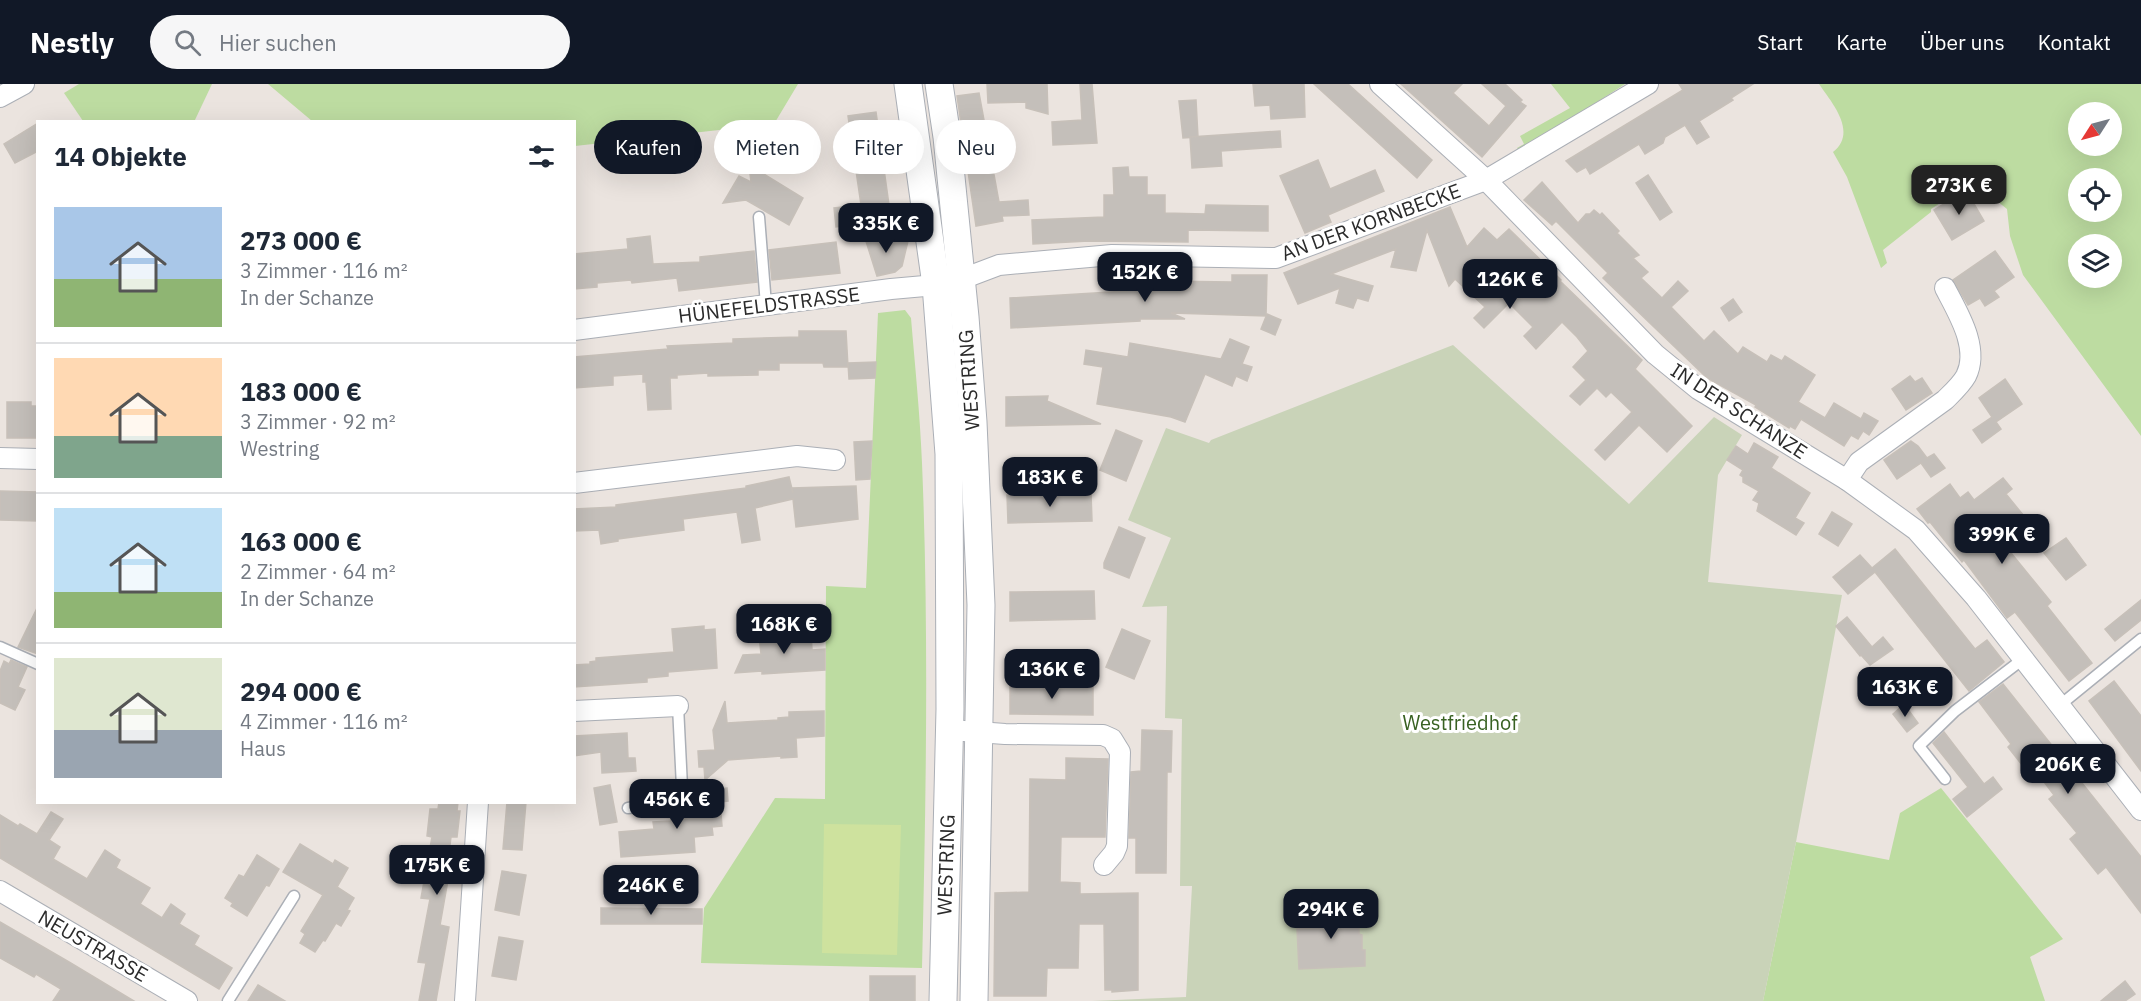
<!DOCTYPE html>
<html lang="de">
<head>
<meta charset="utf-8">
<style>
	:root { --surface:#fff; --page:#f6f6f7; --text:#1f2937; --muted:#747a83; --line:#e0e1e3; --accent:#111827 }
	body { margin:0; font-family:"IBM Plex Sans",sans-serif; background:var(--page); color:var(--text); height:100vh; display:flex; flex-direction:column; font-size:22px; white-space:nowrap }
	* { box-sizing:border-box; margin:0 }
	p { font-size:20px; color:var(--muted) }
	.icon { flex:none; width:33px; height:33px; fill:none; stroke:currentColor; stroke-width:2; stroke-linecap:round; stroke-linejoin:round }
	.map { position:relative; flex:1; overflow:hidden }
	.details { position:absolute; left:36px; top:36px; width:540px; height:684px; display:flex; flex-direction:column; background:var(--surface); border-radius:0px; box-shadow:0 6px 24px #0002 }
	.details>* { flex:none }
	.banner { position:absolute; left:594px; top:36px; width:570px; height:54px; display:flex; gap:12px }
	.needle { width:39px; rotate:234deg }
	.controls { position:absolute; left:2068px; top:18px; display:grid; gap:12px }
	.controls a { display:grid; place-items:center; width:54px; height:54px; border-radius:50%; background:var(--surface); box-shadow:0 6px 24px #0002; font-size:30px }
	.price { position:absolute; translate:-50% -51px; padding:0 14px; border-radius:12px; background:var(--accent); color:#fff; font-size:20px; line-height:39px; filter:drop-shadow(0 2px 3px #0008) }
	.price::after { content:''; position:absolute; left:50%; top:36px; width:18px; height:14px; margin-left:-9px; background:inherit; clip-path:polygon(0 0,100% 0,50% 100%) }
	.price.on { background:#222; color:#fff }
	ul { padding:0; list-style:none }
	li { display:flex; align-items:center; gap:18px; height:150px; padding:0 18px }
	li+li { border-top:2px solid var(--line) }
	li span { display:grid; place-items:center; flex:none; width:168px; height:120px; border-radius:0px; color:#555 }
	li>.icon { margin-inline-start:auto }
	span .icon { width:72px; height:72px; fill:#fffc; stroke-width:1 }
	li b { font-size:26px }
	h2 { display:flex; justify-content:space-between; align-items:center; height:72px; padding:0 18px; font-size:26px }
	.tag { padding:0 21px; border-radius:27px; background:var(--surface); box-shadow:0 6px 24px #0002; font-size:21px; line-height:54px }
	.tag.on { background:var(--accent); color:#fff }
	header { display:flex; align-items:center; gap:36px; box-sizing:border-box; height:84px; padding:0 30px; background:var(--accent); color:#fff }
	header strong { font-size:28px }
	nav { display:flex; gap:33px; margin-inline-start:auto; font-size:21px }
	.search { width:420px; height:54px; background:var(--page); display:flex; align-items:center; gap:15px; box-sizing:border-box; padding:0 21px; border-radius:33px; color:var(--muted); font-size:22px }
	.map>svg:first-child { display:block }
	.green { fill:#bddca1; fill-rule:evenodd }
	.cemetery { fill:#c9d3b8 }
	.pitch { fill:#cee29e }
	.building { fill:#c4bfba; stroke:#c7c0b9; stroke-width:1.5 }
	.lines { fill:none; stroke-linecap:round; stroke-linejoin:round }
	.service-casing { stroke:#abafb6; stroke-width:13 }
	.minor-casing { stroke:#abafb6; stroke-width:22 }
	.secondary-casing { stroke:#abafb6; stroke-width:29 }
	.service { stroke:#fff; stroke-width:10 }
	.minor { stroke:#fff; stroke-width:20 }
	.secondary { stroke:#fff; stroke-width:27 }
	.labels { text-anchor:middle; stroke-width:6; stroke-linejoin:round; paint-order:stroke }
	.street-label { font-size:20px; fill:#2b2b2b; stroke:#fff }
	.park-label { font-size:20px; fill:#386122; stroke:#fff }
</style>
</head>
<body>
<header>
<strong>Nestly</strong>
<div class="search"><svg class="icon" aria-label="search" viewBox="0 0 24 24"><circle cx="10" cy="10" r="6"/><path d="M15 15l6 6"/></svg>Hier suchen</div>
<nav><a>Start</a><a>Karte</a><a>Über uns</a><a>Kontakt</a></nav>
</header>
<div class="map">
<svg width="2141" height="917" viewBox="0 0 2141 917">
	<rect width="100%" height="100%" fill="#ebe4df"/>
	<!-- green -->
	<g class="green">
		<path d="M79 0H212L194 38 83 37 64 9Z"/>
		<path d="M268 0H798L774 40 575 62 574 38 312 37Z"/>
		<path d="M1551 0H1625L1520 68 1517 64 1524 60 1520 52 1570 24Z"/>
		<path d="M1819 0H2141V352L2023 191 2010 152 2007 125 1968 94 1951 112 1931 125V128L1883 166 1887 179 1881 184 1847 93 1833 68C1858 48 1832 19 1819 0ZM2079 28H2112V62H2079ZM2079 94H2112V128H2079ZM2079 160H2112V194H2079Z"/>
		<path d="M905 226 911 234C915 282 920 330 922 379 929 547 926 715 922 884L701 879 704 824 775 714 825 715 826 502 866 504 878 229Z"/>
		<path d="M1941 704 2063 855 2030 873 2045 917H1763L1796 758 1889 776 1900 729Z"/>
	</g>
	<!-- cemetery -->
	<path class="cemetery" d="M1453 261 1629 420 1714 333 1742 351 1718 391 1708 498 1842 511 1796 758 1763 917H1092L1186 913 1192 802H1180L1182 635 1165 634 1167 522 1142 523 1171 454 1128 436 1166 344 1209 359 1211 356Z"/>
	<!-- pitch -->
	<path class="pitch" d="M824 740 901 741 897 871 822 869Z"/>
	<!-- building -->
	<g class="building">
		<path d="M987 0H1047L1048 30 1026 24V18L988 19Z"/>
		<path d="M1080 0H1092L1097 59 1053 61 1052 38 1082 36Z"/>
		<path d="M1253 0H1304L1305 33 1271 35 1270 21 1255 22Z"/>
		<path d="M1314 0H1348L1432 76 1417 94Z"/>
		<path d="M1401 0H1462L1453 9 1489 42 1506 22 1482 0H1505L1522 16 1520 18 1526 22 1482 73Z"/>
		<path d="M1679 0H1753L1731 14 1733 16 1699 37 1709 53 1697 60 1685 41 1665 53 1663 59 1645 70 1639 60 1590 90 1586 83 1577 88 1566 77 1683 6Z"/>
		<path d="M979 9 999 118 1028 116 1029 131 1002 132 1003 137 976 142 957 12Z"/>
		<path d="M1196 16 1198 53 1183 54 1179 17Z"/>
		<path d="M876 28 891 135 836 143 834 124 861 121 848 32Z"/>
		<path d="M38 39V67L15 79 4 60Z"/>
		<path d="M770 43 804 63 796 75 763 55Z"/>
		<path d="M1280 47 1281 63 1221 67 1222 82 1192 84 1190 53Z"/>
		<path d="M1318 76 1330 105 1375 86 1384 107 1328 131 1331 138 1305 149 1280 92Z"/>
		<path d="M749 81 803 114 789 141 746 116 723 119 739 92 751 98Z"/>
		<path d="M1128 83 1129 93H1147V111H1165V129L1205 130 1206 121 1268 122V147L1188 146V158L1089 157 1033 160 1032 136 1104 133V111H1114L1113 84Z"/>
		<path d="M1648 91 1672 128 1660 136 1636 99Z"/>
		<path d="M1542 98 1578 139 1586 130H1590L1594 126 1600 131 1602 129 1619 147 1617 149 1639 171 1633 174 1648 188 1641 194 1662 214 1678 197 1688 207 1671 223 1704 257 1714 247 1738 270 1743 263 1767 278 1771 271 1782 277 1785 272 1815 291 1798 318 1825 334 1834 319 1861 335 1864 329 1878 337 1869 351 1863 347 1858 355 1851 351 1844 362 1801 335 1795 345 1790 342 1789 344 1755 323 1756 321 1707 294 1603 194 1608 189 1556 137 1552 141 1524 116Z"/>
		<path d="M1967 108 1984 137 1952 156 1934 126 1955 113 1956 115Z"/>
		<path d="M1450 123 1467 163 1484 144 1497 156 1509 145 1561 196 1560 197 1642 276 1635 285 1692 342 1667 368 1639 341 1605 376 1595 366 1632 328 1611 308 1606 313 1597 304 1580 321 1570 312 1586 296 1573 283 1588 267 1577 253 1562 238 1536 265 1524 252 1533 243 1509 219 1484 244 1474 234 1485 223 1455 195 1449 202 1427 146 1416 187 1391 183 1396 165 1331 190 1373 202 1368 217 1357 214 1353 224 1336 219 1340 204 1298 220 1284 189Z"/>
		<path d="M864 151 908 157 902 182 895 188 877 192Z"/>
		<path d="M650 152 653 180 700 178V173L754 167 757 198 679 207 677 194 632 199 631 196 597 199V203L574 205V170L628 165 627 155Z"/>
		<path d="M836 158 840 189 772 196 769 166Z"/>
		<path d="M1995 167 2014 193 1994 207 1999 213 1985 222 1980 214 1968 221 1953 196Z"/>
		<path d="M1232 191H1267L1266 232 1171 229 1185 235H1140V237L1011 244 1010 214 1127 207V204L1154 208V204H1163V197L1232 198Z"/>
		<path d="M1733 215 1742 228 1729 237 1721 224Z"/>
		<path d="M1267 230 1281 236 1275 251 1261 245Z"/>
		<path d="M799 247H846L848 283H824L823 279H779V286H758V291L708 292V289L677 291V294H670L671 325 648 326 646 298H643V290L613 292V301L574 304V273L668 265 667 262 733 259V255L799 253Z"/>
		<path d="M1230 255 1249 263 1242 280 1252 283 1247 297 1236 292 1232 302 1205 290 1185 338 1171 333 1097 320 1103 283 1084 280 1086 266 1128 273 1130 259 1221 275Z"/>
		<path d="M876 278 875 294 849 295 848 279Z"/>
		<path d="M1910 292 1915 298 1922 294 1932 309 1906 326 1892 305Z"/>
		<path d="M2005 295 2022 320 1996 338 2001 345 1982 359 1973 346 1992 333 1979 314Z"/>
		<path d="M1048 312 1047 317 1101 340 1006 342V313Z"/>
		<path d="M7 318H31V322H38V354H7Z"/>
		<path d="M1116 346 1142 357 1126 397 1100 386Z"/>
		<path d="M872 357 870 395 856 396 854 358Z"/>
		<path d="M1911 357 1918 362 1927 374 1934 370 1945 384 1931 393 1921 379 1897 395 1884 376Z"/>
		<path d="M1754 359 1778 373 1771 384 1810 409 1795 434 1804 439 1796 451 1757 427 1759 419 1753 416 1759 407 1743 398V393L1740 391 1743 386 1727 376 1736 362 1748 370Z"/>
		<path d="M789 393 793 409 792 404 856 402 858 435 796 443 793 415 755 424 760 456 742 459 737 428 683 435 684 446 618 455V457L601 460 599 446 574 447V425L616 423V421L746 404V402Z"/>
		<path d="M2003 394 2012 405 2006 410 2028 437 2007 454 2012 461 2007 464 2051 518 2047 522 2092 579 2069 597 2015 528 2007 534 1964 476 1962 478 1930 438 1928 439 1917 425 1950 400 1960 414 1968 408 1974 416Z"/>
		<path d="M0 407 38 408V437L0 436Z"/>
		<path d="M1091 409 1092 437 1008 439 1007 411Z"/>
		<path d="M1832 428 1852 440 1838 462 1819 450Z"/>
		<path d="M1119 443 1145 454 1129 494 1104 484V479Z"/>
		<path d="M2066 454 2086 481 2066 496 2044 469Z"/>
		<path d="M1895 465 1975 565 1987 556 2004 578 1969 607 1875 488 1848 510 1833 493 1860 471 1872 484Z"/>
		<path d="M1094 507 1095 535 1010 537V508Z"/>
		<path d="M2141 516V536L2115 557 2105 545Z"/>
		<path d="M38 522V570L18 563Z"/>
		<path d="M1847 533 1872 563 1883 553 1893 565 1870 581 1861 571 1860 572 1836 542Z"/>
		<path d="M704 542V546L715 545 717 584 668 588V592L647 594V598L574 603V581L590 580V578L596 577V574L674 568 672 545Z"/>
		<path d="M1122 545 1150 557 1134 595 1106 583Z"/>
		<path d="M811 548 812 566 825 565V586L762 590V587L735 589 743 571 761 570 759 551Z"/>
		<path d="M11 576 27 583 18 603 25 606 15 626 0 619V587L4 577 9 580Z"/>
		<path d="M2114 597 2141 632V687L2089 617Z"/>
		<path d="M2003 600 2141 773V829L2106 783 2098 790 2070 755 2077 749 2049 715 2054 711 2032 682 2026 686 2008 663 2011 660 1979 618Z"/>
		<path d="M1010 601 1093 602V631L1010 630Z"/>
		<path d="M725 617 727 639 778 636V634L789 633V628L824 627V652L796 654 797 673 781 674V672L728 676 705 696 704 683H699L698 667 715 666 713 646Z"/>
		<path d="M1904 620 1918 639 1907 648 1893 630Z"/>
		<path d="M1142 646 1172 647 1171 688H1167L1166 789H1136V754H1129L1131 688 1141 687Z"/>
		<path d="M1944 648 1984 700 1993 693 2002 705 1967 733 1953 715 1968 703 1933 659Z"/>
		<path d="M627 649 628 674H635L636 687 602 689 601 668 574 672V652Z"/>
		<path d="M1066 674 1108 675 1105 753H1061L1060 798 1080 799V810L1138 809V906L1112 908V906H1105L1104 840H1079L1078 884H1047L1046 912H994L995 809 1029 808 1030 695 1066 696Z"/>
		<path d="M610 701 617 738 600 741 594 704Z"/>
		<path d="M727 704 728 717 720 718 722 742 712 743 713 751 694 753 695 768 621 773 619 748 654 745 653 738 671 737V734L697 732 696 711 706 710V706Z"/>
		<path d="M439 718H458L457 727H460L457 753H451L450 761H447L445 778 451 779 440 841 449 843 436 917H419L426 879 418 878 430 815 421 814 432 753 427 752 430 725H438Z"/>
		<path d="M507 718H526L522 766 503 765Z"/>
		<path d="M51 728 63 735 49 756 60 763 53 775 87 795 105 766 120 776 116 784 150 804 140 820 162 834 171 820 185 830 179 840 199 852 194 861 232 884 219 905 0 774V731L18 742 20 740 37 750Z"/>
		<path d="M300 760 333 780 335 776 348 784 337 803 354 814 347 826 350 827 341 842 336 839 325 857 323 856 315 868 300 859 305 850 301 847 323 811 283 788Z"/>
		<path d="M257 771 279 785 269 802 266 801 247 832 231 822 233 819 225 814 239 791 244 793Z"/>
		<path d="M502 787 526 791 519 831 495 826Z"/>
		<path d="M1355 823 1356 842H1359V850L1362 851V866H1365V882L1299 885 1297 845 1312 844 1311 824Z"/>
		<path d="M601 824 702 825V840H601Z"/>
		<path d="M0 838 69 878 134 917H53L61 905 36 890 34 893 0 874Z"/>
		<path d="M499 853 523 857 516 896 492 892Z"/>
		<rect x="870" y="892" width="45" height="25"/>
		<path d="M2125 897 2135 910 2125 917H2101Z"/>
		<path d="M258 901 285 917H248Z"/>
	</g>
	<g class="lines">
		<defs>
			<g id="service">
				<path d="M759 133 766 221"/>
				<path d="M0 563 38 580"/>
				<path d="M2059 622 2141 555"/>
				<path d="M1945 695 1919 662 1955 627 2023 575"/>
				<path d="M628 724 669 718 682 703 678 622"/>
				<path d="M228 917 294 812"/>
			</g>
			<g id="minor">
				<path d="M1380 0 1486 96 1655 270 1698 305 1847 396 1916 446 1976 514 2141 726"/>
				<path d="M0 13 24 0"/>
				<path d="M574 246 891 205 936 201 962 195 999 181 1112 171 1276 174 1486 96 1648 0"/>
				<path d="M0 374 38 375"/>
				<path d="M1847 396 1859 378 1945 316C1952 309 1961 301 1966 292 1980 264 1958 229 1945 204"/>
				<path d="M574 399 797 372 835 376"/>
				<path d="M574 627 678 622"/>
				<path d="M950 646 1005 650 1103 651 1112 655 1120 668 1117 762 1114 769 1104 781"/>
				<path d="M0 807 187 917"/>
				<path d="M465 917 478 718"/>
			</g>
			<g id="secondary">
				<path d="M908 0 936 201 949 370 950 625 943 917"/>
				<path d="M939 0 947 53 965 233 973 338 981 521 974 917"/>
			</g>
		</defs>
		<!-- service casing -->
		<use href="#service" class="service-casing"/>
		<!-- minor casing -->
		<use href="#minor" class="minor-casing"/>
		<!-- secondary casing -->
		<use href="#secondary" class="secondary-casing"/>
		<!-- service -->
		<use href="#service" class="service"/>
		<!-- minor -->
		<use href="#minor" class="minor"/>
		<!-- secondary -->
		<use href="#secondary" class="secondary"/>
	</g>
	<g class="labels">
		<!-- street labels -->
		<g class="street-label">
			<text transform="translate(1371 138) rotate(-20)" y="7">AN DER KORNBECKE</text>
			<text transform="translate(769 221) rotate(-7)" y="7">HÜNEFELDSTRASSE</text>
			<text transform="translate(969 296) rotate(-94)" y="7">WESTRING</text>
			<text transform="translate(1739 327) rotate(33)" y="7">IN DER SCHANZE</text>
			<text transform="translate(946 781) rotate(-88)" y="7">WESTRING</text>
			<text transform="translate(93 862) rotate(30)" y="7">NEUSTRASSE</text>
		</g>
		<!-- park labels -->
		<g class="park-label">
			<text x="1460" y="646">Westfriedhof</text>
		</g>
	</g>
</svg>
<div class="controls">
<a><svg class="needle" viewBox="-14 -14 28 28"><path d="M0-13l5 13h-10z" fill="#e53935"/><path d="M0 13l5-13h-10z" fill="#747a83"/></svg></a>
<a><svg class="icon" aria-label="locate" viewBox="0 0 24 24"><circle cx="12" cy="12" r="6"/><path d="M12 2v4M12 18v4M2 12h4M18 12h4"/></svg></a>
<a><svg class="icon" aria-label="layers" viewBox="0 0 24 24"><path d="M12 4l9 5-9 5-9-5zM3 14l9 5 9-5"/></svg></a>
</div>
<b class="price on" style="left:1959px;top:132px">273K €</b>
<b class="price" style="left:886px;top:170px">335K €</b>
<b class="price" style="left:1145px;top:219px">152K €</b>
<b class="price" style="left:1510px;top:226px">126K €</b>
<b class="price" style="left:1050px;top:424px">183K €</b>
<b class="price" style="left:2002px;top:481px">399K €</b>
<b class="price" style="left:784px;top:571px">168K €</b>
<b class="price" style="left:1052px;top:616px">136K €</b>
<b class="price" style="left:1905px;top:634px">163K €</b>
<b class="price" style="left:2068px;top:711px">206K €</b>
<b class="price" style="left:677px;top:746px">456K €</b>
<b class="price" style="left:437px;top:812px">175K €</b>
<b class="price" style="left:651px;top:832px">246K €</b>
<b class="price" style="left:1331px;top:856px">294K €</b>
<div class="banner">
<a class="tag on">Kaufen</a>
<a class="tag">Mieten</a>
<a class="tag">Filter</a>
<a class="tag">Neu</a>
</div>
<section class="details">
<h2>14 Objekte<svg class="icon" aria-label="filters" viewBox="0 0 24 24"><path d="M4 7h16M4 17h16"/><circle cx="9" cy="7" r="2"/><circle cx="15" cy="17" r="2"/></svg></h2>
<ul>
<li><span style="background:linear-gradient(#a9c7e8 60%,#8fb573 0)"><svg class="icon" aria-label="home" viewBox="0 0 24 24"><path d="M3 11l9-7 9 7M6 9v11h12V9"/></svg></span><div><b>273 000 €</b><p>3 Zimmer · 116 m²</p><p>In der Schanze</p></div></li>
<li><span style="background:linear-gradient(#ffd9b3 65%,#7fa58c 0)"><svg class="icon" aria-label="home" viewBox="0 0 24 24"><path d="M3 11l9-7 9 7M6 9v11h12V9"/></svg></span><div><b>183 000 €</b><p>3 Zimmer · 92 m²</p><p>Westring</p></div></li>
<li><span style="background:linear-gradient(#bfe0f5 70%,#8fb573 0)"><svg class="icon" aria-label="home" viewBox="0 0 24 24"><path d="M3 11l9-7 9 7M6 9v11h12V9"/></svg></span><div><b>163 000 €</b><p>2 Zimmer · 64 m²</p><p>In der Schanze</p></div></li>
<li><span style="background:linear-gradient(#dfe7d0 60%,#9aa5b1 0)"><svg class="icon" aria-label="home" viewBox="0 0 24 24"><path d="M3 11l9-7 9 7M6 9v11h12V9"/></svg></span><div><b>294 000 €</b><p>4 Zimmer · 116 m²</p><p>Haus</p></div></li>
</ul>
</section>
</div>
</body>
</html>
